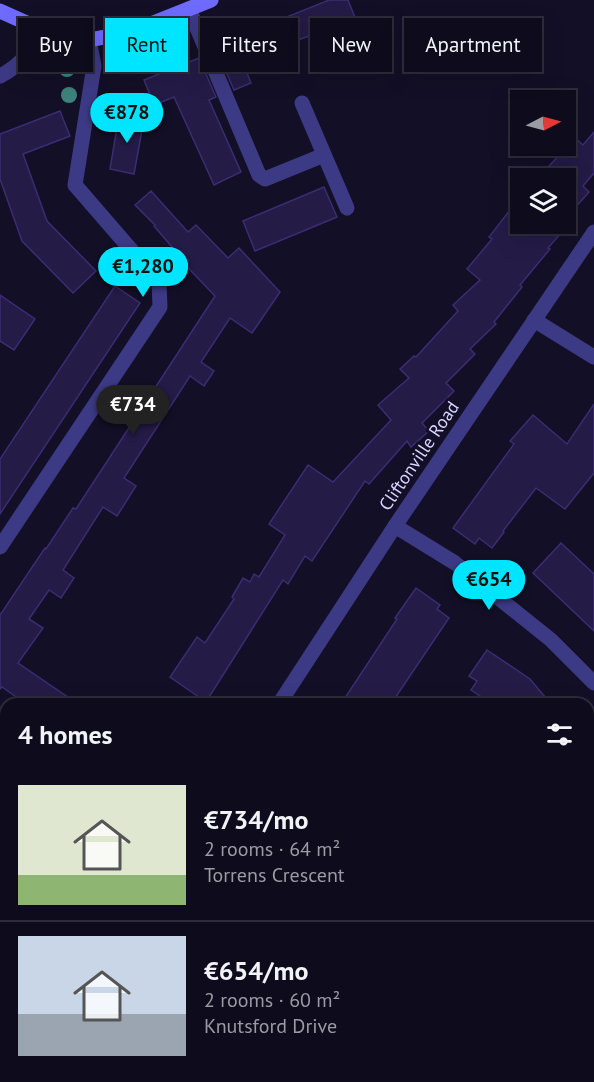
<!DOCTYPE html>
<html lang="en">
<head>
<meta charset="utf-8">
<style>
	:root { --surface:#0e0b1c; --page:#171425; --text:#f1f3f6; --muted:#9b9ba3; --line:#2e2b3b; --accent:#00e5ff }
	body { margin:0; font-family:"PT Sans",sans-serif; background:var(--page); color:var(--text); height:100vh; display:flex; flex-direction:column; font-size:22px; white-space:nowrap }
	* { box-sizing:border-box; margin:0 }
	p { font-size:20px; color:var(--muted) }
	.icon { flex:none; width:33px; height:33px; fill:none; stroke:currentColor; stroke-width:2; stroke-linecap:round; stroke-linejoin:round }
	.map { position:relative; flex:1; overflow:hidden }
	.side { position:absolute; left:0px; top:698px; width:594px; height:386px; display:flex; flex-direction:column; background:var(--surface); border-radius:18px 18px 0 0; box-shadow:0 6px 24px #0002,0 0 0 2px var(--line) }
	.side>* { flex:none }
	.hud { position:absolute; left:18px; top:18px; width:558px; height:54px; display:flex; gap:12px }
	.needle { width:39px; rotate:84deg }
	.tools { position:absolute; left:510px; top:90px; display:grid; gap:12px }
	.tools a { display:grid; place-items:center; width:66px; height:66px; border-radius:0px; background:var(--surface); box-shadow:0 6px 24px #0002,0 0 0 2px var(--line); font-size:30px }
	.price { position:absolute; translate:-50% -51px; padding:0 14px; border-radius:21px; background:var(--accent); color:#111; font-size:20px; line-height:39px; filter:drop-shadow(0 2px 3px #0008) }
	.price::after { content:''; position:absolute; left:50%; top:36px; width:18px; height:14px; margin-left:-9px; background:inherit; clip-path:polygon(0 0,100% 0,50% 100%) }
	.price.on { background:#222; color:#fff }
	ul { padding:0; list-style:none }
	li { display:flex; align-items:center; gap:18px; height:150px; padding:0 18px }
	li+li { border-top:2px solid var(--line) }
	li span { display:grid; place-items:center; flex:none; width:168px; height:120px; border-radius:0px; color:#555 }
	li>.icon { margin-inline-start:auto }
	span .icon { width:72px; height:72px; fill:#fffc; stroke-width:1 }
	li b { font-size:26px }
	h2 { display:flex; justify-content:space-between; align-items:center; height:72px; padding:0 18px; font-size:26px }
	.chip { padding:0 21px; border-radius:0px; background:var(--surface); box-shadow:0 6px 24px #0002,0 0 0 2px var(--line); font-size:21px; line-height:54px }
	.chip.on { background:var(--accent); color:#111 }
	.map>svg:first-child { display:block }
	.building { fill:#241b47; stroke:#3b2d73; stroke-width:1.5 }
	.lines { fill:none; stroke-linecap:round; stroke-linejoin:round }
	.service { stroke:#3d3a85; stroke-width:14 }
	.minor { stroke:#3d3a85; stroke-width:15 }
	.tertiary { stroke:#3d3a85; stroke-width:15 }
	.secondary { stroke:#6f6bff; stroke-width:15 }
	.tree { fill:#3d827b }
	.labels { text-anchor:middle; stroke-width:6; stroke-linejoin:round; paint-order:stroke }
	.street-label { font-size:18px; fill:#d9d4ff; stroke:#130f26 }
</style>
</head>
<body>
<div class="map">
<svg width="594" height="1082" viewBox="0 0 594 1082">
	<rect width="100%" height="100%" fill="#130f26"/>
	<!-- building -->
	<g class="building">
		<path d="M329 0H348L356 20 286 44 243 63 251 83 234 90 217 51 222 49 220 44Z"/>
		<path d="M199 58 216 97 209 100 241 172 214 185 174 97 154 105 144 80Z"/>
		<path d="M60 111 70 136 23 154 47 221 96 271 73 293 22 241 0 179V134Z"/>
		<path d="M119 115 144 119 134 174 110 169Z"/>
		<path d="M594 132V173L583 186 589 192 566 218V178H538L575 138 583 145Z"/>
		<path d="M324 187 337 217 255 251 243 221Z"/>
		<path d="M151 191 188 232 196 225 228 258 239 248 280 292 252 333 230 318 201 362 214 371 204 386 190 376 124 478 136 486 117 516 103 507 63 570 74 578 61 598 49 590 29 619 43 628 18 663 78 704H26L2 687 0 689V615L45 548 46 549 73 508 76 509 215 296 170 249 172 247 154 226 155 225 135 205Z"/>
		<path d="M520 197V224H569L548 248 550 249 520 285 522 287 494 322 496 324 470 349 475 354 446 383 454 391 422 423 429 431 411 447 407 441 369 484 365 481 312 561 305 556 288 584 283 580 206 702 170 677 197 637 205 643 234 599 232 597 243 578 250 582 254 574 259 577 285 535 269 524 308 465 333 482 391 420 378 405 409 378 400 369 414 356 416 357 458 311 453 305 480 280 467 269 492 239 489 237Z"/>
		<path d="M115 286 140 303 0 514V459Z"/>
		<path d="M0 295 35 319 14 350 0 341Z"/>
		<path d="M594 404V473L565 509 536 488 503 531 504 532 492 548 479 538 475 544 453 528 514 444 510 441 533 415 567 444Z"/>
		<path d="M561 543 594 574V631L533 573Z"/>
		<path d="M416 588 440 605 437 609 449 618 391 704H341L397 619 395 618Z"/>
		<path d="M487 650 530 679 551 704H492L471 690 477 681 469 676Z"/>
	</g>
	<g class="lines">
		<!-- service -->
		<path class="service" d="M374 1082 377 1077"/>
		<!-- minor -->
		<g class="minor">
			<path d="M189 9 259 175 265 179 324 155"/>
			<path d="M0 76C21 65 33 51 38 28"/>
			<path d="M302 103 347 208"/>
			<path d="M534 320 594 357"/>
			<path d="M395 526 455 563 551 640 594 683"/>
			<path d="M0 547 160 307 159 282 75 185 94 66 89 40"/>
			<path d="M0 735 6 739"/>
			<path d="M0 815 6 806"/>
			<path d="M588 929 594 923"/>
			<path d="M305 1077 315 1082"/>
		</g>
		<!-- tertiary -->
		<g class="tertiary">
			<path d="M279 704 395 526 594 232"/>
			<path d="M27 1082 30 1077"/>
		</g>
		<!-- secondary -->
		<path class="secondary" d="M0 11 38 28 89 40 131 32 211 0"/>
	</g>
	<!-- trees -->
	<g class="tree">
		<circle cx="150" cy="54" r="8"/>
		<circle cx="67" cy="69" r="8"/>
		<circle cx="69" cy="95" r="8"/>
	</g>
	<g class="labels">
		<!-- street labels -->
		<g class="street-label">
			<text transform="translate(419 456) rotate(-56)" y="6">Cliftonville Road</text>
		</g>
	</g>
</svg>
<div class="tools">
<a><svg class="needle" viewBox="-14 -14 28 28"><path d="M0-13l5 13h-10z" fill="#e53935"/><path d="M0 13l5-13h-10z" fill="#9b9ba3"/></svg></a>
<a><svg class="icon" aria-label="layers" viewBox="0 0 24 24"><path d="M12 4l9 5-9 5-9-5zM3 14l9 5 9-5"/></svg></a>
</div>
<b class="price" style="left:127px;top:144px">€878</b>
<b class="price" style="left:143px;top:298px">€1,280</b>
<b class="price on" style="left:133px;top:436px">€734</b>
<b class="price" style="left:489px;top:611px">€654</b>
<div class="hud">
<a class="chip">Buy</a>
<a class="chip on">Rent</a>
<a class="chip">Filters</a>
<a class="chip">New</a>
<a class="chip">Apartment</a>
</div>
<section class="side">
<h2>4 homes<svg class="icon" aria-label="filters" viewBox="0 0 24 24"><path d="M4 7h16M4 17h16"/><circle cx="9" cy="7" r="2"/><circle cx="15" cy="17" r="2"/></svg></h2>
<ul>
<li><span style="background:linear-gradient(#dfe7d0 75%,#8fb573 0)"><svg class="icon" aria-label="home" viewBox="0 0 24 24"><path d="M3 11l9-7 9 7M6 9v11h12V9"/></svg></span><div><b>€734/mo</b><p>2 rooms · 64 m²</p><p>Torrens Crescent</p></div></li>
<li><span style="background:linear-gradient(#c9d6e8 65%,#9aa5b1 0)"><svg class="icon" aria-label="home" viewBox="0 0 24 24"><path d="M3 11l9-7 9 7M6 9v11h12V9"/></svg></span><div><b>€654/mo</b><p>2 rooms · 60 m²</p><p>Knutsford Drive</p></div></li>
</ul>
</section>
</div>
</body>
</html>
